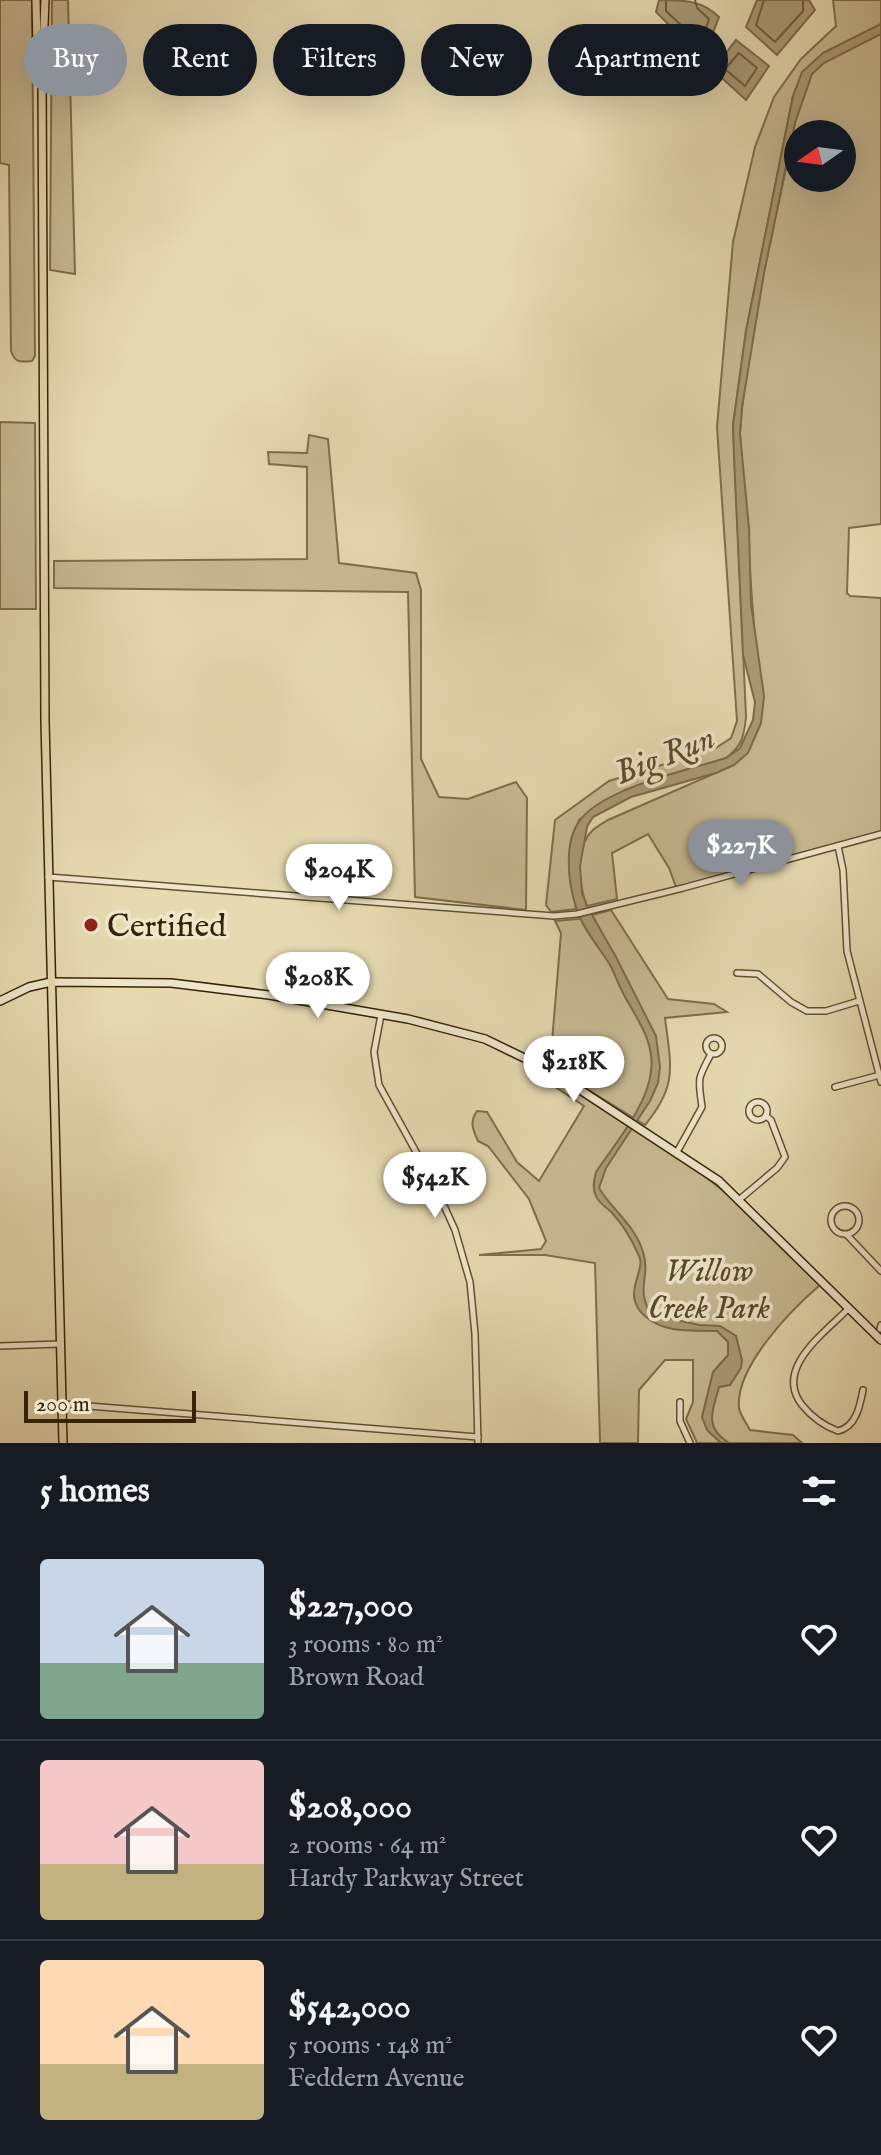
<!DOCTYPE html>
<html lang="en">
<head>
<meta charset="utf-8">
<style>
	:root { --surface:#171b24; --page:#242831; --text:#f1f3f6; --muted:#9ea1a6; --line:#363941; --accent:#8c9099 }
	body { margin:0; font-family:"IM FELL English",serif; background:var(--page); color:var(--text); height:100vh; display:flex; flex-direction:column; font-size:30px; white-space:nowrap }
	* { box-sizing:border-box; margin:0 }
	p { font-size:26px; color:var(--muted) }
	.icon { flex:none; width:44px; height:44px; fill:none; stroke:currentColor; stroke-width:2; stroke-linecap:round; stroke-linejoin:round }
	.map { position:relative; height:1443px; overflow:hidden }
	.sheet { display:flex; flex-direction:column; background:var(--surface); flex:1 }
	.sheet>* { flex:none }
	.top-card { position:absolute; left:24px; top:24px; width:834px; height:72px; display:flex; gap:16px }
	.needle { width:52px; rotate:256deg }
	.fabs { position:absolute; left:784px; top:120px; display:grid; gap:16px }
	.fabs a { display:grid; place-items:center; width:72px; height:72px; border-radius:50%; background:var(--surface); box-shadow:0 8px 32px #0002; font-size:40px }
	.scale { position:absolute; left:24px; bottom:20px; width:172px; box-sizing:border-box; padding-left:8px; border:4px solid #372204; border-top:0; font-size:22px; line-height:28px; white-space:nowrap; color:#372204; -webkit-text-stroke:6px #efe7cc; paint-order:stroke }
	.price { position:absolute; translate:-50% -68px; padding:0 18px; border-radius:28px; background:#fff; color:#222; font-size:26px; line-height:52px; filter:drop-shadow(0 2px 4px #0008) }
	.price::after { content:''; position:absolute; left:50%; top:48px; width:24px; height:18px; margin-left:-12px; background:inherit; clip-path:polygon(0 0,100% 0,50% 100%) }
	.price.active { background:var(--accent); color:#fff }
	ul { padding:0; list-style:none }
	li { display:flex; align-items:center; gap:24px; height:200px; padding:0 40px }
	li+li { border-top:2px solid var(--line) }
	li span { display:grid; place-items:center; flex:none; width:224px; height:160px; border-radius:8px; color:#555 }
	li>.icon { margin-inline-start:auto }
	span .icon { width:96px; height:96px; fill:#fffc; stroke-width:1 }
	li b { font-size:34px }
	h2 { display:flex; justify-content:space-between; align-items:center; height:96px; padding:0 40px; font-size:34px }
	.pill { padding:0 28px; border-radius:36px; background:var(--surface); box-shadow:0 8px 32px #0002; font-size:28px; line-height:72px }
	.pill.active { background:var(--accent); color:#fff }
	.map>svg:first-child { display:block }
	.green { fill:#c8bb94; stroke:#806e4c; stroke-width:2; fill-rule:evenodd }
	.water { fill:#aa9b76; stroke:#7c6b48; stroke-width:2 }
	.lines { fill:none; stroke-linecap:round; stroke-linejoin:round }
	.shore { stroke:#705e3d; stroke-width:2 }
	.minor-casing { stroke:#63502f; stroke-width:8 }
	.secondary-casing { stroke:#372204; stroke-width:10 }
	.primary-casing { stroke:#372204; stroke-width:10 }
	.minor { stroke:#efe7cc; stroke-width:5 }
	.secondary { stroke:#efe7cc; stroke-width:7 }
	.primary { stroke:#e6dab1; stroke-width:7 }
	.poi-dot { fill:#8f2418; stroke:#efe7cc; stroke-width:3 }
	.labels { text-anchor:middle; stroke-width:7; stroke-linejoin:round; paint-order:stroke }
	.poi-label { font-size:32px; fill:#372204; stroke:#efe7cc; text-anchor:start }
	.park-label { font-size:32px; font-style:italic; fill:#5b4828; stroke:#efe7cc }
	.water-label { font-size:34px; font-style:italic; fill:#5f4c2c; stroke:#efe7cc }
</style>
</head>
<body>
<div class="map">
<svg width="881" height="1443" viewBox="0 0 881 1443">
	<rect width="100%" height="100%" fill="#e6dab1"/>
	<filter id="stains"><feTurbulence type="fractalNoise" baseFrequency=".0025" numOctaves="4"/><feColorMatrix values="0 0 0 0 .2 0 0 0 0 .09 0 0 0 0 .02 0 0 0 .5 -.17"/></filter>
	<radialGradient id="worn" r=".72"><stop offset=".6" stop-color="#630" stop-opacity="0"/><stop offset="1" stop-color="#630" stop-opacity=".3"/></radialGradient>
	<!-- green -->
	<g class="green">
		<path d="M0 0H32L35 356 32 361C20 362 15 363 11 351L9 165 0 163Z"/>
		<path d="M52 0H68L75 274 50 270Z"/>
		<path d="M833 0H881V24L823 53 793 96 746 331 733 425 746 717C744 737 742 746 726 758L625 790 579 820 572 838 569 856 576 909 551 912 546 905 555 820 609 781 714 749 731 738 737 721 717 427 733 242 755 147 774 97 801 59 836 26Z"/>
		<path d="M881 34V524L849 528 847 593 850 596 881 598V831L676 887 669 868 648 834 612 853 617 899 587 906C579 886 574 849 592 831 596 827 603 823 608 820L734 765 761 723 740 434C746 345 768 255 786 168 792 141 796 96 812 74 823 58 863 40 881 34ZM798 134H842V178H798Z"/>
		<path d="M0 422 35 423 36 609H0Z"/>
		<path d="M309 435 328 439 339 563 416 573 421 590V759L439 797 468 799 516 782 527 798 526 910 415 897 408 592 54 588V561L307 559V467L269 464 268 452 307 453Z"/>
		<path d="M611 910 668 999 714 1004 727 1012 665 1018C671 1067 678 1085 645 1125L550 1066 561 933 555 921 578 919Z"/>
		<path d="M547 1073 703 1175 731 1197 820 1285C791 1310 735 1367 739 1408 740 1415 747 1424 750 1430L793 1435 802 1443H697L686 1419 693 1402V1360H665L639 1390 638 1443H600L595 1263 545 1255H479L541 1249 546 1241 529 1199 488 1146 478 1141C473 1130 469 1122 477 1111L487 1112 517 1162 539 1181 584 1106 545 1080Z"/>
	</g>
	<!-- water -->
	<g class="water">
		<path d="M659 0C683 0 702 0 719 17L711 38 698 54 656 12Z"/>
		<path d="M757 0H809L815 10 777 55 746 27Z"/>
		<path d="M881 24V34L824 63 812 74 795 123 764 273 742 407 740 434 749 528 751 604 764 696 761 723 748 753 734 765 716 773 631 797 593 817 587 827 580 866 582 893 587 906 616 957 656 1036 660 1067 658 1083 650 1101 606 1168 599 1188C612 1210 635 1225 643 1252 651 1277 635 1288 651 1314L699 1325 720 1326 736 1336 742 1360 741 1368 730 1385 719 1387C713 1410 703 1427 729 1443H721L707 1430 702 1417 713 1372 728 1355V1342L717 1331C693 1330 666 1334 646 1317 619 1295 647 1271 639 1256 633 1242 623 1225 613 1214 608 1208 599 1204 596 1196 592 1189 594 1180 596 1172 614 1145 648 1105 651 1071 655 1041 636 1018 623 993 618 984 615 974 610 965 599 947 582 928 576 907 568 882 563 841 581 819 605 788 688 770 726 758L740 748 753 720 755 702 743 655 734 456 733 425 746 331 793 96 802 72 823 53Z"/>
		<path d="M736 40 769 66 746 100 713 70Z"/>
	</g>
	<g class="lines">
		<!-- shore -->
		<g class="shore">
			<path d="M666 0V11L697 40 704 34 709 19 697 8 695 0"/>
			<path d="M764 0 756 25 775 42 803 11V0"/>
			<path d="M739 53 757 68 745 86 725 69Z"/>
		</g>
		<defs>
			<g id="minor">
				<path d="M838 846 843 870 847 951 881 1082"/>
				<path d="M48 877 554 916 577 914 683 888 881 834"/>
				<path d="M737 973 758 974 791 1002 807 1011H826L859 1001"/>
				<path d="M381 1015 374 1052 379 1085 436 1188 455 1230 470 1282 475 1334 478 1443"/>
				<circle cx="714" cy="1046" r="8"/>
				<path d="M835 1087 880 1075"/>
				<circle cx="758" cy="1111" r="9"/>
				<path d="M677 1152 702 1107C698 1078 697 1080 711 1054"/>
				<path d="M740 1199 777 1168 785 1157 771 1120 766 1116"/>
				<circle cx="845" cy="1220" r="14"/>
				<path d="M847 1235 881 1271"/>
				<path d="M849 1308C826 1332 773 1368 802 1405 811 1416 824 1426 838 1431 856 1427 860 1406 863 1390"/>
				<path d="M880 1329 881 1325"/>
				<path d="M0 1346 60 1344"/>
				<path d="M680 1402V1421L690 1443"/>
				<path d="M63 1404 478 1437"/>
			</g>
			<path id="secondary" d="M0 1001 29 987 51 982 171 983 269 995 408 1019 485 1039 553 1072 719 1181 881 1340"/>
			<g id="primary">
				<path d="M36 0 37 47 40 66"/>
				<path d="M45 0 42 76 45 721 63 1443"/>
			</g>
		</defs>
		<!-- minor casing -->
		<use href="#minor" class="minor-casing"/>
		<!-- secondary casing -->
		<use href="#secondary" class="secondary-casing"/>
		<!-- primary casing -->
		<use href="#primary" class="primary-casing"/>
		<!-- minor -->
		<use href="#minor" class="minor"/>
		<!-- secondary -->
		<use href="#secondary" class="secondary"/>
		<!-- primary -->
		<use href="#primary" class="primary"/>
	</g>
	<!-- markers -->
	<circle class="poi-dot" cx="91" cy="925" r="8"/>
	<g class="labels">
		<!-- poi labels -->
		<g class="poi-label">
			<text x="107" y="936">Certified</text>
		</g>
		<!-- park labels -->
		<g class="park-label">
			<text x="709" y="1281">Willow<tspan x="709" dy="37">Creek Park</tspan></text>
		</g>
		<!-- water labels -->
		<g class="water-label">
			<text transform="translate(664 754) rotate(-22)" y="12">Big Run</text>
		</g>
	</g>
	<rect width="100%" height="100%" filter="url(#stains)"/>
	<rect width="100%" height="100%" fill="url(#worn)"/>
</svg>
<div class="fabs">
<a><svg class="needle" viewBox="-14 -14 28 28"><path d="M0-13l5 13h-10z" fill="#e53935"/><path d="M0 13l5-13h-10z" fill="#9ea1a6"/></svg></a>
</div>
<div class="scale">200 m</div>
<b class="price active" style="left:741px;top:888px">$227K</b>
<b class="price" style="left:339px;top:912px">$204K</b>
<b class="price" style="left:318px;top:1020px">$208K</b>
<b class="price" style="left:574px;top:1104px">$218K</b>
<b class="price" style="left:435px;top:1220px">$542K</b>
<div class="top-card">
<a class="pill active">Buy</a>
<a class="pill">Rent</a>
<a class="pill">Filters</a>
<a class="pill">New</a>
<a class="pill">Apartment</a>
</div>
</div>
<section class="sheet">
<h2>5 homes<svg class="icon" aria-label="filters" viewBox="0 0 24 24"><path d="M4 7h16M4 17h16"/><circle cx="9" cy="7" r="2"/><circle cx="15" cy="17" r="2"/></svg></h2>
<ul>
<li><span style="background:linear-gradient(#c9d6e8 65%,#7fa58c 0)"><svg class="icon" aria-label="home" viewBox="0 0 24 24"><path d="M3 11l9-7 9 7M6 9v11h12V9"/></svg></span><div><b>$227,000</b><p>3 rooms · 80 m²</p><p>Brown Road</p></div><svg class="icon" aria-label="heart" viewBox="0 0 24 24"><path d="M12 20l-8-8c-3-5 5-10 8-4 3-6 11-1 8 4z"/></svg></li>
<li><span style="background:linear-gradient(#f6c9c9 65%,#c2b280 0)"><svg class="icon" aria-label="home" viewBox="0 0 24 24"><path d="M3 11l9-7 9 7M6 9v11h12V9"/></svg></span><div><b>$208,000</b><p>2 rooms · 64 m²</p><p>Hardy Parkway Street</p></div><svg class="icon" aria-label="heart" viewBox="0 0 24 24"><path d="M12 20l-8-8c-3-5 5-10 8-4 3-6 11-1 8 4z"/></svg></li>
<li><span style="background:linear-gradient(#ffd9b3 65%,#c2b280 0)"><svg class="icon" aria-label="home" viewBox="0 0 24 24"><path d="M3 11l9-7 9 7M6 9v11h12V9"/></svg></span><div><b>$542,000</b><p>5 rooms · 148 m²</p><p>Feddern Avenue</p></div><svg class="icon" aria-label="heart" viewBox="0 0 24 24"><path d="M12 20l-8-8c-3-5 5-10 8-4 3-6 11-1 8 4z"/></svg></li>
</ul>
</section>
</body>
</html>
